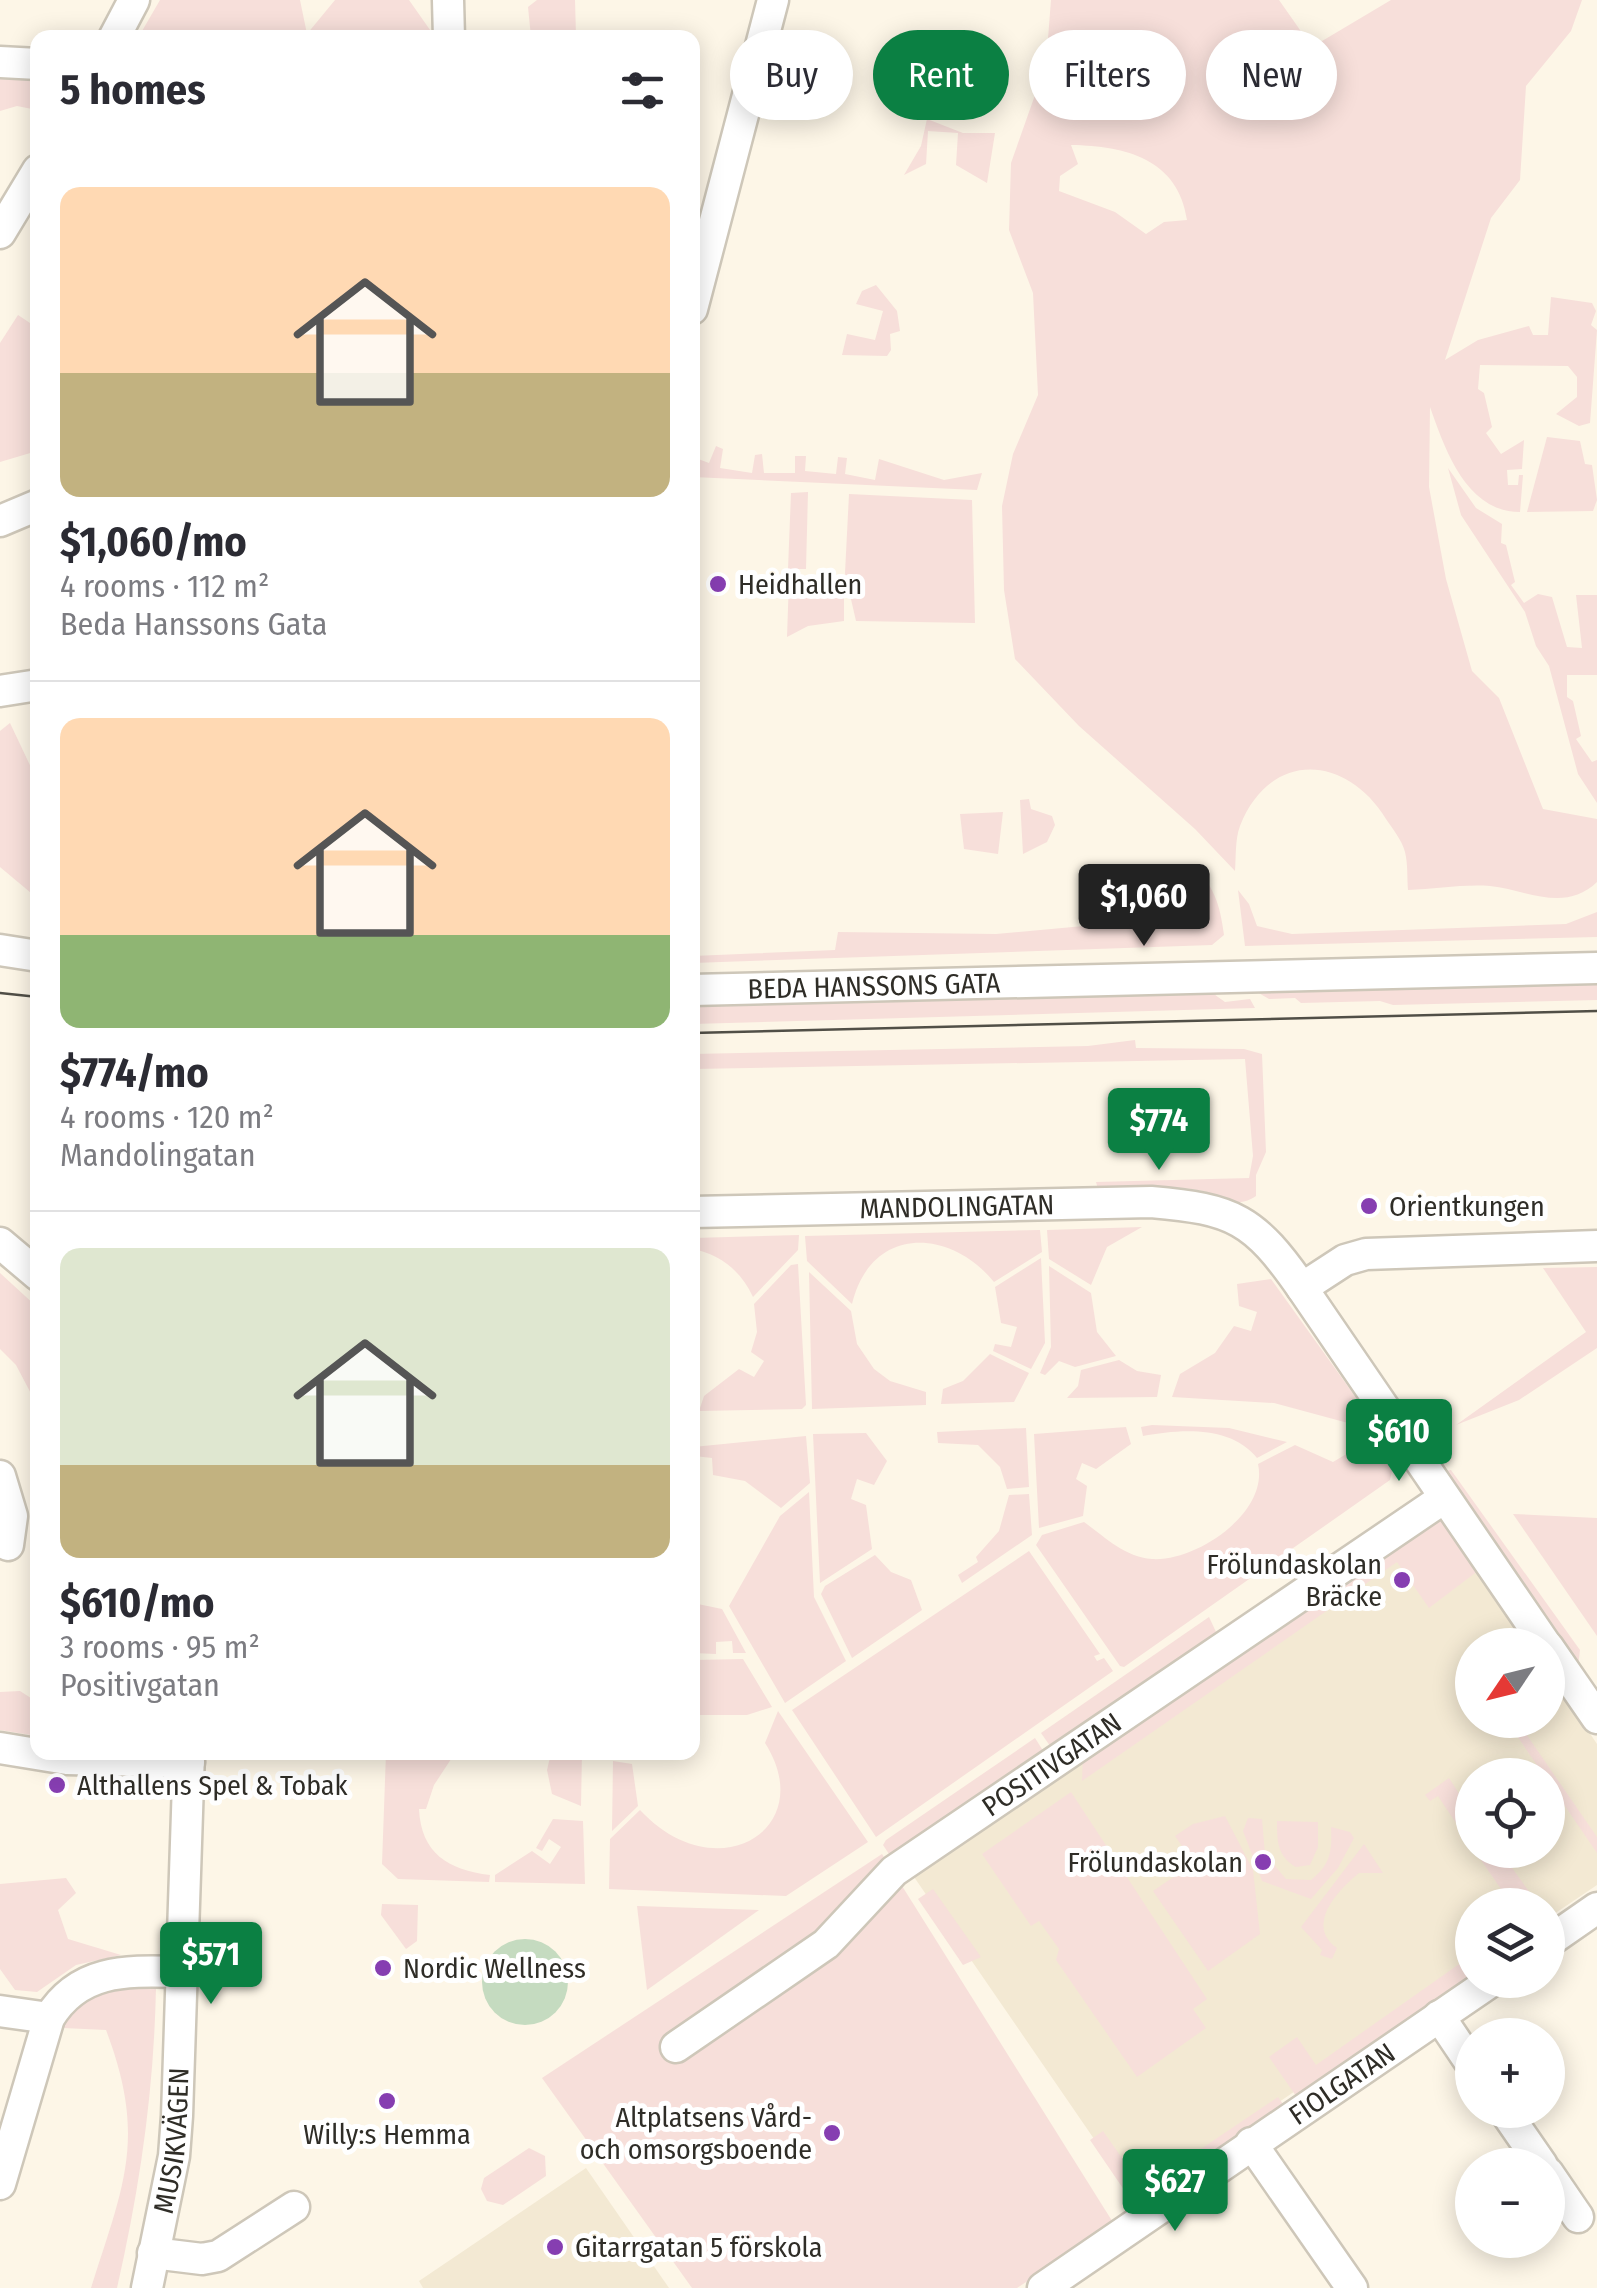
<!DOCTYPE html>
<html lang="en">
<head>
<meta charset="utf-8">
<style>
	:root { --surface:#fff; --page:#f2f2f3; --text:#2b2b33; --muted:#7c7c81; --line:#e1e1e2; --accent:#0b8043 }
	body { margin:0; font-family:"Fira Sans Condensed",sans-serif; background:var(--page); color:var(--text); height:100vh; display:flex; flex-direction:column; font-size:38px; white-space:nowrap }
	* { box-sizing:border-box; margin:0 }
	p { font-size:32px; color:var(--muted) }
	.icon { flex:none; width:55px; height:55px; fill:none; stroke:currentColor; stroke-width:2; stroke-linecap:round; stroke-linejoin:round }
	.map { position:relative; flex:1; overflow:hidden }
	.drawer { position:absolute; left:30px; top:30px; width:670px; height:1730px; display:flex; flex-direction:column; background:var(--surface); border-radius:20px; box-shadow:0 5px 25px #0003 }
	.drawer>* { flex:none }
	.top-card { position:absolute; left:730px; top:30px; width:715px; height:90px; display:flex; gap:20px }
	.needle { width:65px; rotate:235deg }
	.tools { position:absolute; left:1455px; top:1628px; display:grid; gap:20px }
	.tools a { display:grid; place-items:center; width:110px; height:110px; border-radius:50%; background:var(--surface); box-shadow:0 5px 25px #0003; font-size:50px }
	.price { position:absolute; translate:-50% -85px; padding:0 22px; border-radius:10px; background:var(--accent); color:#fff; font-size:32px; line-height:65px; filter:drop-shadow(0 2px 5px #0008) }
	.price::after { content:''; position:absolute; left:50%; top:60px; width:30px; height:22px; margin-left:-15px; background:inherit; clip-path:polygon(0 0,100% 0,50% 100%) }
	.price.selected { background:#222; color:#fff }
	ul { padding:0; list-style:none }
	li { display:grid; align-content:center; gap:20px; height:530px; padding:0 30px }
	li+li { border-top:2px solid var(--line) }
	li span { display:grid; place-items:center; height:310px; border-radius:20px; color:#555 }
	li>.icon { margin-inline-start:auto }
	span .icon { width:180px; height:180px; fill:#fffc; stroke-width:1 }
	li b { font-size:42px }
	h2 { display:flex; justify-content:space-between; align-items:center; height:120px; padding:0 30px; font-size:42px }
	.chip { padding:0 35px; border-radius:45px; background:var(--surface); box-shadow:0 5px 25px #0003; font-size:35px; line-height:90px }
	.chip.selected { background:var(--accent); color:#fff }
	.map>svg:first-child { display:block }
	.built { fill:#f3e9d3; fill-rule:evenodd }
	.green { fill:#f7dfda; fill-rule:evenodd }
	.water { fill:#c5dbc0 }
	.lines { fill:none; stroke-linecap:round; stroke-linejoin:round }
	.minor-casing { stroke:#cec7b9; stroke-width:35 }
	.minor { stroke:#fff; stroke-width:30 }
	.tram { stroke:#514f47; stroke-width:2.5 }
	.poi-dot { fill:#863eb1; stroke:#fff; stroke-width:4 }
	.labels { text-anchor:middle; stroke-width:10; stroke-linejoin:round; paint-order:stroke }
	.poi-label { font-size:28px; fill:#2f2d27; stroke:#fff; text-anchor:start }
	.street-label { font-size:28px; fill:#2f2d27; stroke:#fff }
</style>
</head>
<body>
<div class="map">
<svg width="1597" height="2288" viewBox="0 0 1597 2288">
	<rect width="100%" height="100%" fill="#fdf6e7"/>
	<!-- built -->
	<g class="built">
		<path d="M1437 1507 1530 1645H1472V1720H1548V1671L1597 1744V1885L1548 1918V1905H1472V1970L1136 2200 912 1874ZM1472 1775H1548V1850H1472Z"/>
		<path d="M586 2168 669 2288H423L419 2281Z"/>
	</g>
	<!-- green -->
	<g class="green">
		<path d="M160 0H300L307 34 335 0H409L435 37 138 38Z"/>
		<path d="M537 0H575L576 35 531 37 528 7Z"/>
		<path d="M1051 0H1279L1312 47 1391 0H1582L1571 31 1526 86 1520 180 1491 218 1445 360 1478 340 1529 326 1533 335H1548L1551 297 1592 303 1596 311 1591 325 1597 330 1590 423 1579 426 1556 414 1577 397V377L1568 366 1480 365 1478 389 1484 393 1492 427 1486 433 1501 454 1524 440 1522 469 1507 470 1508 485H1518L1519 475H1523L1520 512C1466 512 1445 449 1430 407L1429 487 1446 579 1472 671 1499 698 1543 809 1597 819V882C1565 913 1527 890 1490 886 1464 884 1435 889 1408 890 1407 878 1408 864 1405 852 1402 840 1392 828 1386 819 1346 754 1270 750 1240 826 1235 839 1236 857 1235 871L1195 829 1079 726 1015 659 1004 590 1002 506 1013 454 1038 395 1033 293 1009 230 1011 163 1046 64ZM1071 145C1126 146 1178 159 1187 220L1164 222 1146 234 1115 212 1059 191 1060 176 1078 164Z"/>
		<path d="M0 76 37 77V110L17 106 0 111Z"/>
		<path d="M927 119 963 133H995L987 183 956 165 958 133 928 131 926 164 904 175 921 146Z"/>
		<path d="M876 285 897 311 900 331 890 334 891 350 887 356 842 355 847 334 875 340 883 311 856 304 862 291Z"/>
		<path d="M37 313V451L0 462V343L18 315 30 323Z"/>
		<path d="M1547 437 1580 441 1585 464 1592 465 1597 500 1593 511 1527 512Z"/>
		<path d="M716 446 723 449 720 468 752 473 755 455 762 454 764 473H795V456H806L805 471 836 474 838 457 847 458 845 474 875 480 879 459 944 480 982 473 977 490 693 477V457L709 463Z"/>
		<path d="M1448 468 1476 508 1502 524 1501 543 1506 545 1515 582 1511 585 1524 603 1538 594 1552 597 1567 647 1582 648 1576 595H1597V675H1567V697L1573 701 1581 736 1576 739 1592 762 1597 760V803L1578 774 1549 666 1536 646 1525 612 1461 515Z"/>
		<path d="M808 492 806 569H788L791 493Z"/>
		<path d="M849 494 972 500 975 623 856 621 845 573Z"/>
		<path d="M789 579 834 581 844 596V621L808 626 787 637Z"/>
		<path d="M10 723 37 780V898L0 867V731Z"/>
		<path d="M1029 799 1031 809 1052 816 1055 825 1047 842 1023 854 1020 800Z"/>
		<path d="M1003 812 998 854 964 849 960 814Z"/>
		<path d="M1190 864C1214 884 1220 904 1224 935L1212 945 693 963V956L835 950 838 932 996 934 1192 916Z"/>
		<path d="M1238 890 1249 904 1257 926 1292 934 1566 924 1597 912V937L1245 946Z"/>
		<path d="M1555 981H1597V1000L1393 1005 1380 1001 1301 1003 1295 998 1269 999 1257 992Z"/>
		<path d="M1211 992 1225 1002 1250 999 1255 1008 693 1024 692 999Z"/>
		<path d="M1135 1040 1136 1048 1244 1049 1262 1054 1266 1152 1256 1175V1196C1236 1210 1223 1196 1203 1191 1169 1184 1132 1188 1098 1189L1096 1182 1249 1178 1253 1156 1245 1059 693 1069 692 1054 1088 1046Z"/>
		<path d="M1142 1227 1107 1247 1091 1285 1049 1259 1047 1230Z"/>
		<path d="M1040 1230 1042 1252 994 1282C950 1228 871 1225 852 1304L807 1261 805 1236Z"/>
		<path d="M799 1235 798 1250 753 1297C741 1271 721 1255 693 1249V1238Z"/>
		<path d="M1041 1258 1045 1343 1031 1369 993 1351 995 1344 1011 1347 1017 1327 1001 1323 995 1287Z"/>
		<path d="M798 1264 806 1405 802 1409 699 1411 704 1396 739 1369 754 1377 764 1361 751 1352 757 1332 754 1304 791 1265Z"/>
		<path d="M1049 1266 1091 1293 1097 1332 1116 1356 1075 1367 1059 1361 1045 1375 1040 1373 1051 1347Z"/>
		<path d="M1597 1267V1348L1519 1400 1456 1425 1586 1332 1543 1268Z"/>
		<path d="M809 1272 851 1311 857 1344 874 1369 890 1381 926 1392V1405L812 1409Z"/>
		<path d="M0 1273 37 1307V1405L16 1365 0 1349Z"/>
		<path d="M1271 1279 1357 1399 1348 1423 1274 1403 1172 1397 1180 1374 1215 1353 1234 1326 1251 1331 1257 1312 1239 1306 1237 1284Z"/>
		<path d="M990 1354 1029 1373 1014 1402 941 1404 943 1389 963 1381Z"/>
		<path d="M1119 1360 1137 1371 1161 1375 1157 1397 1067 1398 1078 1386 1081 1370Z"/>
		<path d="M1152 1425 1229 1428 1287 1442 1257 1458C1231 1425 1180 1429 1143 1436L1141 1427Z"/>
		<path d="M1126 1427 1131 1444 1096 1469 1082 1463 1076 1479 1087 1486 1083 1516 1039 1528 1034 1434Z"/>
		<path d="M1026 1428 1029 1487 1007 1489 1000 1467 978 1445 938 1443 937 1432Z"/>
		<path d="M866 1433 887 1461 874 1485 857 1479 851 1499 866 1505 872 1549 820 1583 813 1434Z"/>
		<path d="M806 1436 810 1483 781 1508 745 1481 713 1475 712 1458 694 1456 693 1473V1447Z"/>
		<path d="M1373 1438 1394 1462 1390 1480 1124 1667 1120 1666 1036 1545 1042 1535 1084 1522C1104 1536 1124 1557 1152 1559 1196 1562 1269 1513 1258 1464L1295 1445 1333 1462Z"/>
		<path d="M1451 1470 1580 1650 1578 1667 1441 1472Z"/>
		<path d="M809 1492 814 1597 846 1661 785 1703 729 1606 780 1516Z"/>
		<path d="M1029 1494 1032 1535 962 1583 958 1575 978 1562 976 1557 999 1531 1009 1495Z"/>
		<path d="M1433 1513 1449 1520 1483 1567 1429 1608 1397 1562 1082 1781 1083 1752Z"/>
		<path d="M1513 1514 1597 1518V1636Z"/>
		<path d="M1029 1551 1100 1654 1094 1656 1097 1661 1104 1658 1113 1671 876 1837 792 1710Z"/>
		<path d="M875 1555 891 1572 911 1580 922 1610 852 1658 821 1594 825 1586Z"/>
		<path d="M693 1603 722 1609 746 1653H733L732 1641 716 1642V1654L693 1653Z"/>
		<path d="M1209 1617 1217 1634 1055 1753 1041 1733Z"/>
		<path d="M743 1659 772 1707 747 1715H693V1660Z"/>
		<path d="M20 1691 37 1702V1736L0 1730V1692Z"/>
		<path d="M778 1711 868 1842 786 1896 609 1889 610 1839 640 1810C716 1892 820 1829 765 1743Z"/>
		<path d="M1522 1728 1597 1837V1853L1515 1733Z"/>
		<path d="M1035 1738 1049 1760 889 1854 883 1845 886 1840Z"/>
		<path d="M386 1753H455L434 1785 426 1809H419C421 1853 448 1870 490 1875L489 1882 398 1879 382 1864Z"/>
		<path d="M551 1753H582L581 1806 552 1794 547 1770Z"/>
		<path d="M613 1761 632 1764 638 1806 612 1831Z"/>
		<path d="M1449 1778 1472 1814V1847L1438 1796 1430 1801 1425 1795Z"/>
		<path d="M1071 1792 1207 1999 1193 2009 1206 2028 1137 2077 1056 1960 1059 1949 1039 1921 1031 1926 982 1854Z"/>
		<path d="M1225 1816 1253 1870 1260 1934 1208 1971 1153 1891 1194 1863 1175 1836 1193 1824Z"/>
		<path d="M1248 1818 1262 1819 1265 1854 1286 1879 1311 1880C1331 1864 1332 1851 1331 1827L1350 1832 1354 1838 1338 1868 1311 1899 1262 1881 1243 1831Z"/>
		<path d="M553 1819 583 1821 585 1884 495 1882V1875L532 1851 550 1864 561 1847 549 1839 542 1851 536 1848Z"/>
		<path d="M1277 1821 1318 1822V1847L1310 1865 1296 1867C1277 1856 1277 1841 1277 1821Z"/>
		<path d="M1364 1844 1383 1873H1359C1338 1890 1305 1925 1337 1948L1332 1959 1320 1955 1322 1950 1301 1927Z"/>
		<path d="M1474 1850H1499L1539 1905H1512Z"/>
		<path d="M882 1854 1114 2224 1017 2288H692L542 2078Z"/>
		<path d="M66 1878 76 1893 58 1910 68 1939 121 1955 76 1965 37 1992 15 1990 0 1969V1884Z"/>
		<path d="M933 1889 981 1957 963 1965 918 1899Z"/>
		<path d="M382 1904 418 1905 417 1941 406 1949 381 1915Z"/>
		<path d="M637 1906 759 1910 647 1990Z"/>
		<path d="M1472 1955V1975L1296 2096 1269 2057 1297 2037 1316 2065Z"/>
		<path d="M119 1987H156C154 2091 140 2187 117 2288H91C124 2184 147 2138 106 2030L63 2028 77 1997Z"/>
		<path d="M1278 2097 1283 2104 1135 2206 1090 2140 1103 2131 1143 2188Z"/>
		<path d="M529 2148 545 2156 546 2176 503 2205 487 2201 481 2189 484 2178Z"/>
	</g>
	<!-- water -->
	<circle class="water" cx="525" cy="1982" r="43"/>
	<g class="lines">
		<defs>
			<g id="minor">
				<path d="M448 0 449 38"/>
				<path d="M114 38 134 0"/>
				<path d="M0 62 38 64"/>
				<path d="M0 233 38 170"/>
				<path d="M692 309 773 0"/>
				<path d="M0 521 38 505"/>
				<path d="M0 691 38 685"/>
				<path d="M0 950 38 956"/>
				<path id="s1" d="M692 990 1597 968"/>
				<path id="s2" d="M692 1212 1151 1202C1234 1209 1254 1219 1302 1288L1345 1260 1366 1254 1597 1246"/>
				<path d="M0 1243 38 1275"/>
				<path d="M1302 1288 1546 1645"/>
				<path d="M0 1476 12 1516 8 1545"/>
				<path d="M1548 1647 1597 1718"/>
				<path d="M0 1748 67 1759 189 1762"/>
				<path d="M1548 1942 1597 1908"/>
				<path d="M0 2011 49 2018"/>
				<path d="M1439 2016 1472 2065"/>
				<path id="s3" d="M676 2047 826 1944 894 1871 1444 1498"/>
				<path d="M1504 2110 1542 2165"/>
				<path d="M1251 2143 1352 2288"/>
				<path d="M1548 2173 1578 2217"/>
				<path d="M0 2184 49 2018C80 1967 130 1971 182 1972"/>
				<path d="M153 2253 202 2259 218 2256 294 2207"/>
				<path id="s4" d="M147 2288 174 2156 177 2116 189 1752"/>
				<path id="s5" d="M1043 2288 1493 1980"/>
			</g>
		</defs>
		<!-- minor casing -->
		<use href="#minor" class="minor-casing"/>
		<!-- minor -->
		<use href="#minor" class="minor"/>
		<!-- tram -->
		<g class="tram">
			<path d="M0 993 38 997"/>
			<path d="M692 1033 1597 1011"/>
		</g>
	</g>
	<!-- markers -->
	<g class="poi-dot">
		<circle cx="718" cy="584" r="10"/>
		<circle cx="1369" cy="1206" r="10"/>
		<circle cx="1402" cy="1580" r="10"/>
		<circle cx="57" cy="1785" r="10"/>
		<circle cx="1263" cy="1862" r="10"/>
		<circle cx="383" cy="1968" r="10"/>
		<circle cx="387" cy="2101" r="10"/>
		<circle cx="832" cy="2133" r="10"/>
		<circle cx="555" cy="2247" r="10"/>
	</g>
	<g class="labels">
		<!-- poi labels -->
		<g class="poi-label">
			<text x="738" y="594">Heidhallen</text>
			<text x="1389" y="1216">Orientkungen</text>
			<text x="1382" y="1574" text-anchor="end">Frölundaskolan<tspan x="1382" dy="32">Bräcke</tspan></text>
			<text x="77" y="1795">Althallens Spel &amp; Tobak</text>
			<text x="1243" y="1872" text-anchor="end">Frölundaskolan</text>
			<text x="403" y="1978">Nordic Wellness</text>
			<text x="812" y="2127" text-anchor="end">Altplatsens Vård-<tspan x="812" dy="32">och omsorgsboende</tspan></text>
			<text x="387" y="2144" text-anchor="middle">Willy:s Hemma</text>
			<text x="575" y="2257">Gitarrgatan 5 förskola</text>
		</g>
		<!-- street labels -->
		<g class="street-label">
			<text dy="10" stroke="none"><textPath href="#s1" startOffset="182">BEDA HANSSONS GATA</textPath></text>
			<text dy="10" stroke="none"><textPath href="#s2" startOffset="265">MANDOLINGATAN</textPath></text>
			<text dy="10" stroke="none"><textPath href="#s3" startOffset="472">POSITIVGATAN</textPath></text>
			<text dy="10" stroke="none"><textPath href="#s5" startOffset="362">FIOLGATAN</textPath></text>
			<text dy="10" stroke="none"><textPath href="#s4" startOffset="150">MUSIKVÄGEN</textPath></text>
		</g>
	</g>
</svg>
<div class="tools">
<a><svg class="needle" viewBox="-14 -14 28 28"><path d="M0-13l5 13h-10z" fill="#e53935"/><path d="M0 13l5-13h-10z" fill="#7c7c81"/></svg></a>
<a><svg class="icon" aria-label="locate" viewBox="0 0 24 24"><circle cx="12" cy="12" r="6"/><path d="M12 2v4M12 18v4M2 12h4M18 12h4"/></svg></a>
<a><svg class="icon" aria-label="layers" viewBox="0 0 24 24"><path d="M12 4l9 5-9 5-9-5zM3 14l9 5 9-5"/></svg></a>
<a>+</a>
<a>−</a>
</div>
<b class="price selected" style="left:1144px;top:949px">$1,060</b>
<b class="price" style="left:1159px;top:1173px">$774</b>
<b class="price" style="left:1399px;top:1484px">$610</b>
<b class="price" style="left:211px;top:2007px">$571</b>
<b class="price" style="left:1175px;top:2234px">$627</b>
<div class="top-card">
<a class="chip">Buy</a>
<a class="chip selected">Rent</a>
<a class="chip">Filters</a>
<a class="chip">New</a>
</div>
<section class="drawer">
<h2>5 homes<svg class="icon" aria-label="filters" viewBox="0 0 24 24"><path d="M4 7h16M4 17h16"/><circle cx="9" cy="7" r="2"/><circle cx="15" cy="17" r="2"/></svg></h2>
<ul>
<li><span style="background:linear-gradient(#ffd9b3 60%,#c2b280 0)"><svg class="icon" aria-label="home" viewBox="0 0 24 24"><path d="M3 11l9-7 9 7M6 9v11h12V9"/></svg></span><div><b>$1,060/mo</b><p>4 rooms · 112 m²</p><p>Beda Hanssons Gata</p></div></li>
<li><span style="background:linear-gradient(#ffd9b3 70%,#8fb573 0)"><svg class="icon" aria-label="home" viewBox="0 0 24 24"><path d="M3 11l9-7 9 7M6 9v11h12V9"/></svg></span><div><b>$774/mo</b><p>4 rooms · 120 m²</p><p>Mandolingatan</p></div></li>
<li><span style="background:linear-gradient(#dfe7d0 70%,#c2b280 0)"><svg class="icon" aria-label="home" viewBox="0 0 24 24"><path d="M3 11l9-7 9 7M6 9v11h12V9"/></svg></span><div><b>$610/mo</b><p>3 rooms · 95 m²</p><p>Positivgatan</p></div></li>
</ul>
</section>
</div>
</body>
</html>
